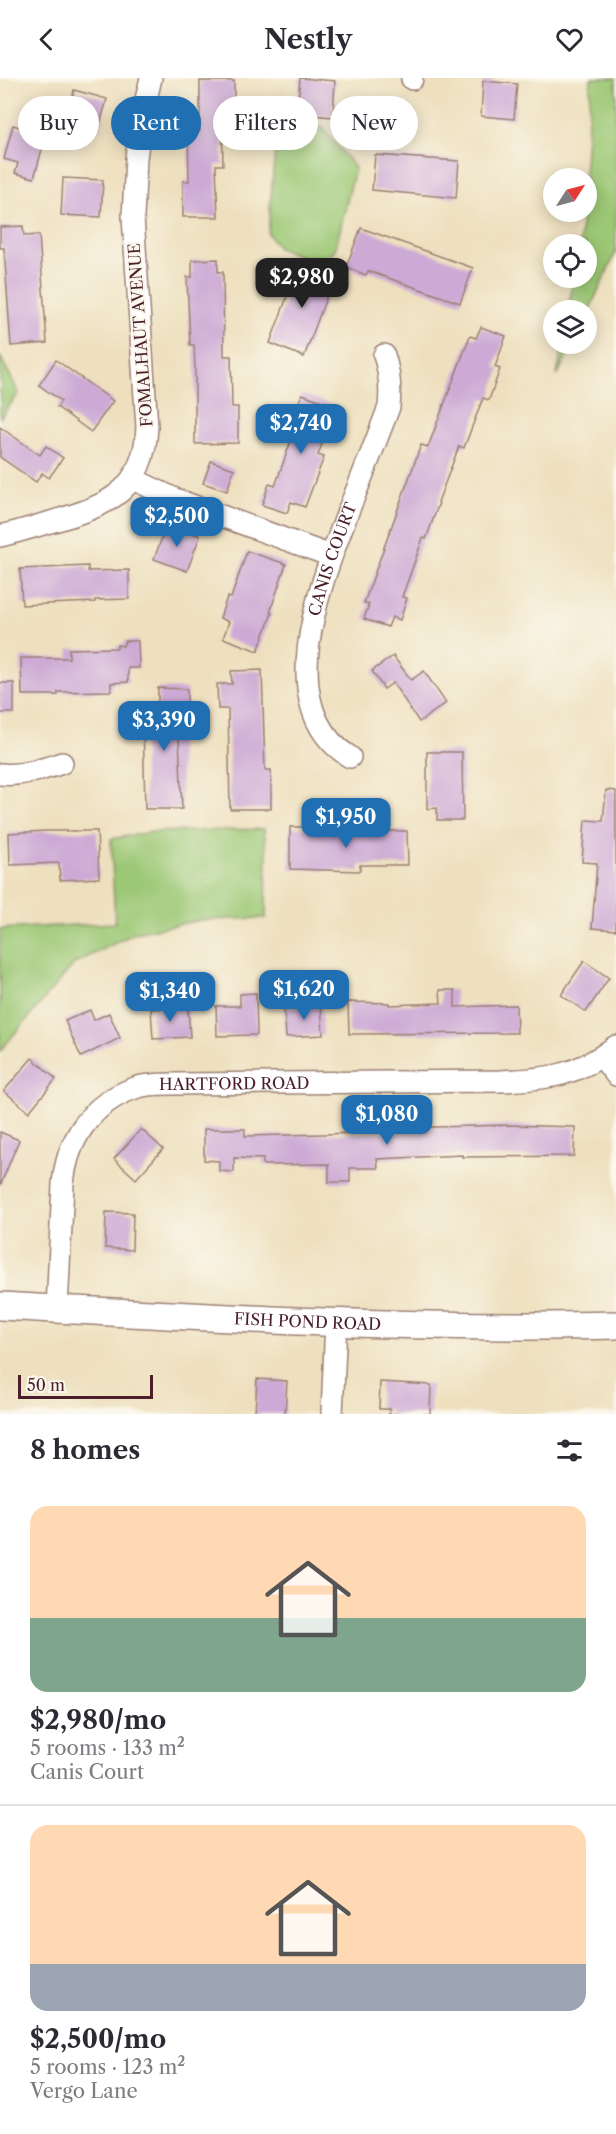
<!DOCTYPE html>
<html lang="en">
<head>
<meta charset="utf-8">
<style>
	:root { --surface:#fff; --page:#f7f7f7; --text:#2b2b33; --muted:#7c7c81; --line:#e1e1e2; --accent:#1f6fb2 }
	body { margin:0; font-family:"Libre Caslon Text",serif; background:var(--page); color:var(--text); height:100vh; display:flex; flex-direction:column; font-size:22px; white-space:nowrap }
	* { box-sizing:border-box; margin:0 }
	p { font-size:20px; color:var(--muted) }
	.icon { flex:none; width:33px; height:33px; fill:none; stroke:currentColor; stroke-width:2; stroke-linecap:round; stroke-linejoin:round }
	.map { position:relative; height:1336px; overflow:hidden }
	.drawer { display:flex; flex-direction:column; background:var(--surface); flex:1 }
	.drawer>* { flex:none }
	.guide { position:absolute; left:18px; top:18px; width:580px; height:54px; display:flex; gap:12px }
	.needle { width:39px; rotate:54deg }
	.fabs { position:absolute; left:543px; top:90px; display:grid; gap:12px }
	.fabs a { display:grid; place-items:center; width:54px; height:54px; border-radius:50%; background:var(--surface); box-shadow:0 3px 15px #0003; font-size:30px }
	.scale { position:absolute; left:18px; bottom:15px; width:135px; box-sizing:border-box; padding-left:6px; border:3px solid #4a1f2b; border-top:0; font-size:16px; line-height:21px; white-space:nowrap; color:#4a1f2b; -webkit-text-stroke:4px #fbf7ec; paint-order:stroke }
	.price { position:absolute; translate:-50% -51px; padding:0 14px; border-radius:12px; background:var(--accent); color:#fff; font-size:20px; line-height:39px; filter:drop-shadow(0 2px 3px #0008) }
	.price::after { content:''; position:absolute; left:50%; top:36px; width:18px; height:14px; margin-left:-9px; background:inherit; clip-path:polygon(0 0,100% 0,50% 100%) }
	.price.current { background:#222; color:#fff }
	ul { padding:0; list-style:none }
	li { display:grid; align-content:center; gap:12px; height:318px; padding:0 30px }
	li+li { border-top:2px solid var(--line) }
	li span { display:grid; place-items:center; height:186px; border-radius:18px; color:#555 }
	li>.icon { margin-inline-start:auto }
	span .icon { width:108px; height:108px; fill:#fffc; stroke-width:1 }
	li b { font-size:26px }
	h2 { display:flex; justify-content:space-between; align-items:center; height:72px; padding:0 30px; font-size:26px }
	.chip { padding:0 21px; border-radius:27px; background:var(--surface); box-shadow:0 3px 15px #0003; font-size:21px; line-height:54px }
	.chip.current { background:var(--accent); color:#fff }
	header { display:flex; justify-content:space-between; align-items:center; height:78px; padding:0 30px; background:var(--surface); font-size:27px; font-weight:700 }
	.map>svg:first-child { display:block }
	.green { fill:#9cc875; stroke:#737450; stroke-width:1.5 }
	.building { fill:#cdaad5 }
	.lines { fill:none; stroke-linecap:round; stroke-linejoin:round }
	.minor-casing { stroke:#9c8074; stroke-width:24 }
	.tertiary-casing { stroke:#9c8074; stroke-width:30 }
	.minor { stroke:#fff; stroke-width:21 }
	.tertiary { stroke:#fff; stroke-width:27 }
	.labels { text-anchor:middle; stroke-width:4.5; stroke-linejoin:round; paint-order:stroke }
	.street-label { font-size:16px; fill:#4a1f2b; stroke:#fbf7ec }
</style>
</head>
<body>
<header><svg class="icon" aria-label="back" viewBox="0 0 24 24"><path d="M15 5l-7 7 7 7"/></svg>Nestly<svg class="icon" aria-label="heart" viewBox="0 0 24 24"><path d="M12 20l-8-8c-3-5 5-10 8-4 3-6 11-1 8 4z"/></svg></header>
<div class="map">
<svg width="616" height="1336" viewBox="0 0 616 1336">
	<rect width="100%" height="100%" fill="#fbf7ec"/>
	<filter id="ink" filterUnits="userSpaceOnUse"><feTurbulence type="fractalNoise" baseFrequency=".0167" numOctaves="2"/><feDisplacementMap in="SourceGraphic" scale="12" xChannelSelector="R" yChannelSelector="G"/><feConvolveMatrix kernelMatrix="1 2 1 2 8 2 1 2 1" color-interpolation-filters="sRGB"/></filter>
	<filter id="wash" filterUnits="userSpaceOnUse"><feTurbulence type="fractalNoise" baseFrequency=".008" numOctaves="4" result="noise"/><feDisplacementMap in="SourceGraphic" scale="24" xChannelSelector="R" yChannelSelector="G"/><feGaussianBlur stdDeviation="1.35" result="paint"/><feColorMatrix in="noise" values="0 0 0 0 0 0 0 0 0 0 0 0 0 0 0 0 0 1.4 0 .05"/><feComposite in="paint" operator="in"/></filter>
	<g filter="url(#wash)">
		<rect width="100%" height="100%" fill="#eee0be"/>
		<!-- green -->
		<g class="green">
			<path d="M591 0H616V174L587 237 586 232H568L574 200H586V166H580L582 134H586V100H584Z"/>
			<path d="M277 47 323 50 355 90 336 169 325 187 278 170 268 156Z"/>
			<path d="M563 266H573L557 298Z"/>
			<path d="M0 278 19 315 0 340Z"/>
			<path d="M264 751 267 776 266 840 201 842 135 855 74 886 0 973V851L115 845 111 761 152 754Z"/>
		</g>
		<g id="blocks">
			<!-- building -->
			<g class="building">
				<path d="M300 0 335 3 333 39 297 36Z"/>
				<path d="M200 3H234V37H222L223 87H216L218 139H183V103H189L188 53H200Z"/>
				<path d="M483 3 517 6 514 41 481 38Z"/>
				<path d="M74 12 107 21 98 53 86 50 84 61 65 56V43Z"/>
				<path d="M13 47 46 57 34 100 15 95 18 85 4 81Z"/>
				<path d="M375 77 459 83 456 120 372 112Z"/>
				<path d="M63 100 103 102 101 139 61 137Z"/>
				<path d="M23 148 24 158 39 157 47 265 11 268 4 170H0V149Z"/>
				<path d="M361 150 473 190 460 225 368 193 366 197 346 189Z"/>
				<path d="M218 181V194H223L224 278H231L232 329H238V365L195 366V290L194 267H190L187 199H192V182Z"/>
				<path d="M300 184 335 196 304 279 270 265Z"/>
				<path d="M481 249 506 258 495 289 500 291 489 322 483 320 464 370 459 368 438 424 439 425 426 461 423 460 402 519 407 520 400 542 392 539 388 549 364 541 369 526 364 525 421 367 428 369 470 258 476 260Z"/>
				<path d="M56 282 113 323 91 354 57 329 61 323 39 307Z"/>
				<path d="M302 316 336 328 318 377 324 379 305 429 291 424 287 435 262 427 269 406 275 408 293 357 288 355Z"/>
				<path d="M0 349 40 377 46 368 63 380 49 400 42 395 36 404 0 379Z"/>
				<path d="M211 383 234 391 227 413 203 405Z"/>
				<path d="M167 446 200 458 187 493 154 481Z"/>
				<path d="M247 473 286 486 270 534 272 535 258 573 223 560 229 544 220 540 227 519 231 520Z"/>
				<path d="M88 488V493L129 492V521L95 522V524L22 527 20 491Z"/>
				<path d="M125 563H138L139 590H128V604L111 605V613L58 614V617H22L21 580H69V571L117 570V567L123 568Z"/>
				<path d="M393 578 411 602 424 593 446 625 419 644 393 605 384 611 372 593Z"/>
				<path d="M262 592 265 692H271V731H230L228 631H218L217 606H232L231 593Z"/>
				<rect x="0" y="605" width="14" height="30"/>
				<path d="M158 610 187 611V634H178L182 731H145L143 642H158Z"/>
				<path d="M427 674H462L463 742H437V730L427 731Z"/>
				<path d="M606 712 616 713V852L592 850 597 785 582 784 585 742 603 743Z"/>
				<path d="M290 749H312V752H360V753H407L408 787H360V793L290 791Z"/>
				<path d="M46 753H97L99 800 60 802 59 785 10 787 9 755Z"/>
				<path d="M584 883 609 900 586 934 561 917Z"/>
				<path d="M440 912H455V929L516 927 517 955 349 956 348 924 389 925V927L441 925Z"/>
				<path d="M256 915 257 957 217 958 216 928H240V916Z"/>
				<path d="M321 927 323 957 286 959 284 930Z"/>
				<path d="M176 930H188L190 959 153 961 151 931Z"/>
				<path d="M90 932 94 942 109 935 120 960 81 979 65 943Z"/>
				<path d="M32 980 56 1001 29 1034 4 1013Z"/>
				<path d="M509 1047 575 1049 574 1078 462 1079V1077L377 1081 378 1090H350V1104H329V1086L263 1087V1081L234 1080V1094L219 1093V1083L204 1082V1051H245V1058L399 1054V1050Z"/>
				<path d="M141 1051 163 1071 136 1101 114 1081Z"/>
				<path d="M0 1054 19 1062 0 1108Z"/>
				<path d="M106 1134 133 1135 132 1172 105 1170Z"/>
				<path d="M257 1301 287 1303 285 1336H255Z"/>
				<path d="M380 1304 431 1307 430 1336H389L390 1331H379Z"/>
			</g>
		</g>
	</g>
	<g filter="url(#ink)">
		<use href="#blocks" fill-opacity="0" stroke="#9c8074" stroke-width="1.5"/>
		<g class="lines">
			<defs>
				<g id="minor">
					<path d="M412 1V0"/>
					<path d="M133 401 175 421 331 478"/>
					<path d="M0 458C18 454 36 448 54 443 110 427 144 412 147 349L133 139 136 80 141 43 151 0"/>
					<path id="s1" d="M350 679C268 629 324 498 349 431 363 397 376 363 389 329 391 310 390 295 384 277"/>
					<path d="M0 696C22 698 41 692 62 685"/>
					<path d="M602 979 616 997"/>
					<path id="s2" d="M57 1231 63 1106C67 1062 91 1025 135 1010 146 1006 160 1006 172 1006L501 1003C549 1001 577 998 616 968"/>
					<path d="M332 1336 336 1244"/>
				</g>
				<g id="tertiary">
					<path id="s3" d="M0 1228C205 1239 411 1252 616 1247"/>
				</g>
			</defs>
			<!-- minor casing -->
			<use href="#minor" class="minor-casing"/>
			<!-- tertiary casing -->
			<use href="#tertiary" class="tertiary-casing"/>
			<!-- minor -->
			<use href="#minor" class="minor"/>
			<!-- tertiary -->
			<use href="#tertiary" class="tertiary"/>
		</g>
	</g>
	<g class="labels">
		<!-- street labels -->
		<g class="street-label">
			<text transform="translate(140 257) rotate(-94)" y="6">FOMALHAUT AVENUE</text>
			<text dy="6" stroke="none"><textPath href="#s1" startOffset="216">CANIS COURT</textPath></text>
			<text dy="6" stroke="none"><textPath href="#s2" startOffset="352">HARTFORD ROAD</textPath></text>
			<text dy="6" stroke="none"><textPath href="#s3" startOffset="308">FISH POND ROAD</textPath></text>
		</g>
	</g>
</svg>
<div class="fabs">
<a><svg class="needle" viewBox="-14 -14 28 28"><path d="M0-13l5 13h-10z" fill="#e53935"/><path d="M0 13l5-13h-10z" fill="#7c7c81"/></svg></a>
<a><svg class="icon" aria-label="locate" viewBox="0 0 24 24"><circle cx="12" cy="12" r="6"/><path d="M12 2v4M12 18v4M2 12h4M18 12h4"/></svg></a>
<a><svg class="icon" aria-label="layers" viewBox="0 0 24 24"><path d="M12 4l9 5-9 5-9-5zM3 14l9 5 9-5"/></svg></a>
</div>
<div class="scale">50 m</div>
<b class="price current" style="left:302px;top:231px">$2,980</b>
<b class="price" style="left:301px;top:377px">$2,740</b>
<b class="price" style="left:177px;top:470px">$2,500</b>
<b class="price" style="left:164px;top:674px">$3,390</b>
<b class="price" style="left:346px;top:771px">$1,950</b>
<b class="price" style="left:304px;top:943px">$1,620</b>
<b class="price" style="left:170px;top:945px">$1,340</b>
<b class="price" style="left:387px;top:1068px">$1,080</b>
<div class="guide">
<a class="chip">Buy</a>
<a class="chip current">Rent</a>
<a class="chip">Filters</a>
<a class="chip">New</a>
</div>
</div>
<section class="drawer">
<h2>8 homes<svg class="icon" aria-label="filters" viewBox="0 0 24 24"><path d="M4 7h16M4 17h16"/><circle cx="9" cy="7" r="2"/><circle cx="15" cy="17" r="2"/></svg></h2>
<ul>
<li><span style="background:linear-gradient(#ffd9b3 60%,#7fa58c 0)"><svg class="icon" aria-label="home" viewBox="0 0 24 24"><path d="M3 11l9-7 9 7M6 9v11h12V9"/></svg></span><div><b>$2,980/mo</b><p>5 rooms · 133 m²</p><p>Canis Court</p></div></li>
<li><span style="background:linear-gradient(#ffd9b3 75%,#9aa5b1 0)"><svg class="icon" aria-label="home" viewBox="0 0 24 24"><path d="M3 11l9-7 9 7M6 9v11h12V9"/></svg></span><div><b>$2,500/mo</b><p>5 rooms · 123 m²</p><p>Vergo Lane</p></div></li>
</ul>
</section>
</body>
</html>
